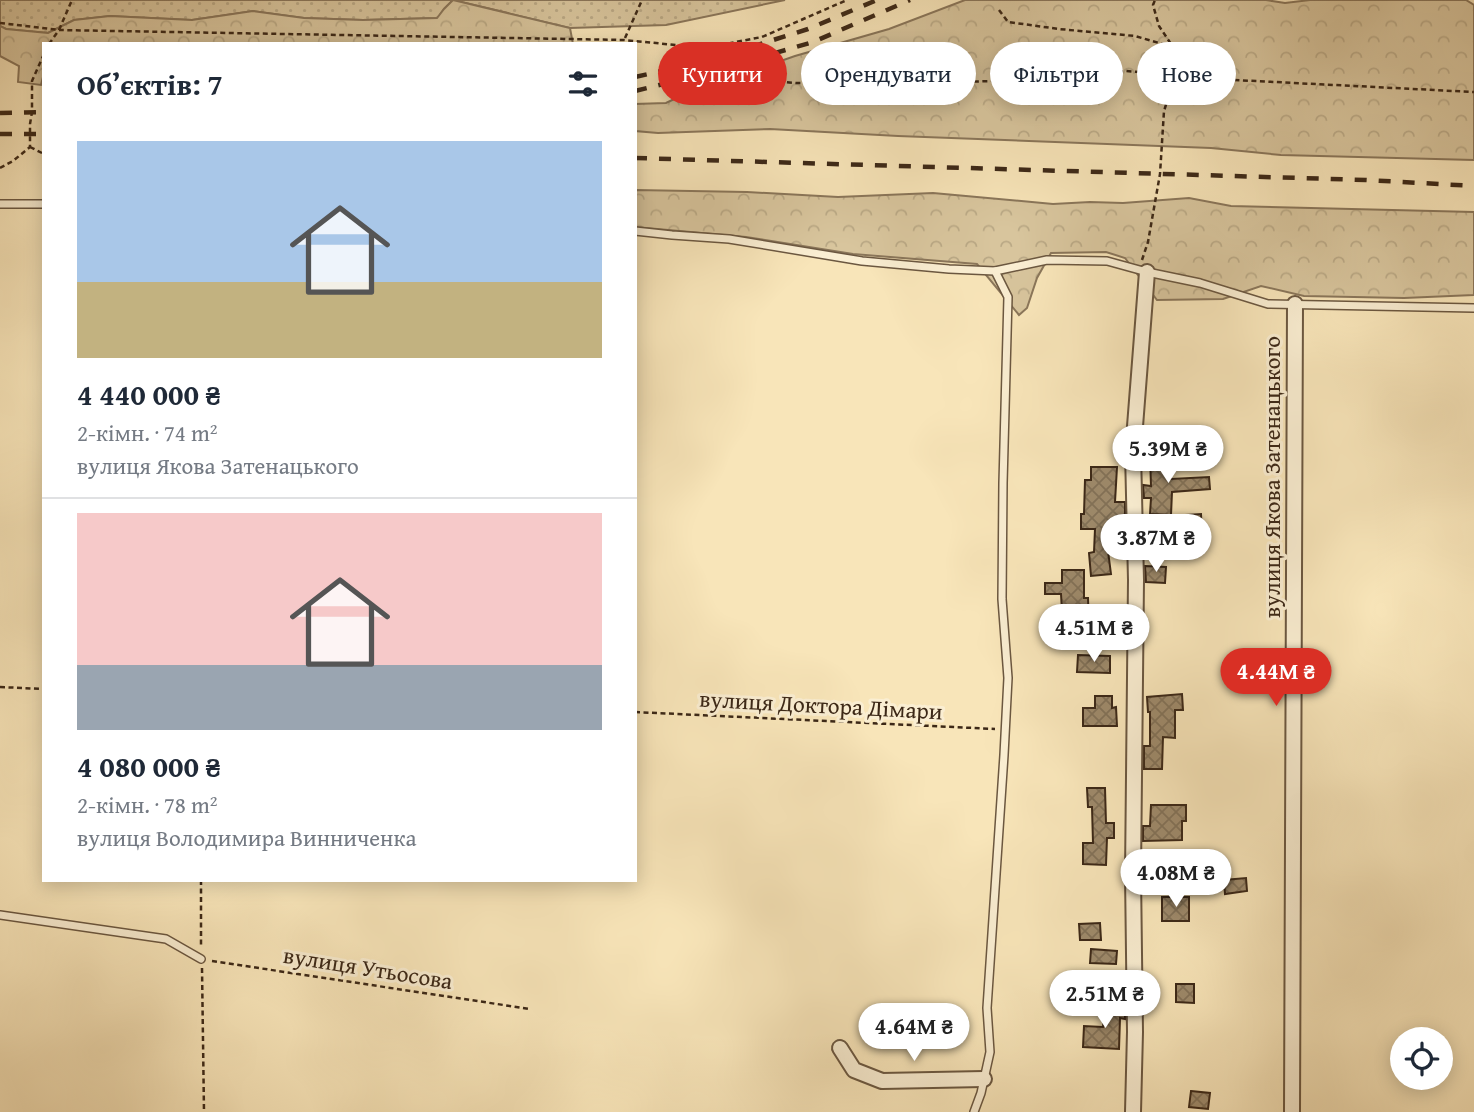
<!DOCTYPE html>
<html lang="uk">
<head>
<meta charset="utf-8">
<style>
	:root { --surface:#fff; --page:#f6f6f7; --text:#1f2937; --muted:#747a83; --line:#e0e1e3; --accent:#d93025 }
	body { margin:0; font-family:"Gentium Book Plus",serif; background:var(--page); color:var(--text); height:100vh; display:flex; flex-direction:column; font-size:26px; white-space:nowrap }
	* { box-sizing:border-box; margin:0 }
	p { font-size:23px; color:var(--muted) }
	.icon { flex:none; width:38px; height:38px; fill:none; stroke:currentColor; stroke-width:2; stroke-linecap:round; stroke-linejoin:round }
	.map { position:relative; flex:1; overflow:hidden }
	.side { position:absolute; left:42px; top:42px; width:595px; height:840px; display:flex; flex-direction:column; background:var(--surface); border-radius:0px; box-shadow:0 4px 18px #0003 }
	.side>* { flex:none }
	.hud { position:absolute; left:658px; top:42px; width:665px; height:63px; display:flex; gap:14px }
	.tools { position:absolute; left:1390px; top:1027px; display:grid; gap:14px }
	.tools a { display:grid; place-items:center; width:63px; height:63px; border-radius:50%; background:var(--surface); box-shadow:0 4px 18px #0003; font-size:35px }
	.price { position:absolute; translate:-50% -60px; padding:0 16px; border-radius:24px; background:#fff; color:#222; font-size:23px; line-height:46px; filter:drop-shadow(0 2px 4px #0008) }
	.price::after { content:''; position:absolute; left:50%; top:42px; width:21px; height:16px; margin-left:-10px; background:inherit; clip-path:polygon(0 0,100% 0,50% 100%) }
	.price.current { background:var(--accent); color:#fff }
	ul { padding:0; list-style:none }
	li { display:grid; align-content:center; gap:14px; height:371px; padding:0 35px }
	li+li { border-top:2px solid var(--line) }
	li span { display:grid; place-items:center; height:217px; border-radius:0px; color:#555 }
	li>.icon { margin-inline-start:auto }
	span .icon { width:126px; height:126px; fill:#fffc; stroke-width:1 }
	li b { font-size:30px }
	h2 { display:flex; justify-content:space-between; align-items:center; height:84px; padding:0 35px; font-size:30px }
	.pill { padding:0 24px; border-radius:32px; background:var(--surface); box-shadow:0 4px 18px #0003; font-size:24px; line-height:63px }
	.pill.current { background:var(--accent); color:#fff }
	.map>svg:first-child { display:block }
	.grass { fill:url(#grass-dots); stroke:#8a765a; stroke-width:2 }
	.forest { fill:url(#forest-crowns); stroke:#8a765a; stroke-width:2 }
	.building { fill:url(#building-cross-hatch); stroke:#3c2817; stroke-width:2 }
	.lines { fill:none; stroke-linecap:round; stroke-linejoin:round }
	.lane-casing { stroke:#6b5740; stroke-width:10 }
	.street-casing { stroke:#6b5740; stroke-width:18 }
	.path { stroke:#3c2817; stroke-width:2.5; stroke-dasharray:5 3.5; stroke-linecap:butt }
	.lane { stroke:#faeed2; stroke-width:7 }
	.street { stroke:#faeed2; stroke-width:14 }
	.rail { stroke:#3c2817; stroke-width:4.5; stroke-dasharray:12 12; stroke-linecap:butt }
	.labels { text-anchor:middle; stroke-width:6; stroke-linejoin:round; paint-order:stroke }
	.street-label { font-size:23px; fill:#3c2817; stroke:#faeed2 }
</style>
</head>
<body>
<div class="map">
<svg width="1474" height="1112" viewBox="0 0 1474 1112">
	<defs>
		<pattern id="grass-dots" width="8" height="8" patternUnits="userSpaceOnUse" patternTransform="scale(1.75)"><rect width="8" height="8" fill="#d8c59d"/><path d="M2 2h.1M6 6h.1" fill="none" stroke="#baa986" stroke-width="1.8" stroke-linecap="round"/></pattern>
		<pattern id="forest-crowns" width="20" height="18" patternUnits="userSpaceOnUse" patternTransform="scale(1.75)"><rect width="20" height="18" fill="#d8c59d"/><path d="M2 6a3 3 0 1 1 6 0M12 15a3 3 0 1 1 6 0" fill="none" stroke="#baa986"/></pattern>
		<pattern id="building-cross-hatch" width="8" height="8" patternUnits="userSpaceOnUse" patternTransform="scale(1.75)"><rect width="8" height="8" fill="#9e8a6b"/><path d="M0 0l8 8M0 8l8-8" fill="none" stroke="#827157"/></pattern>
	</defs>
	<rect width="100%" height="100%" fill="#f8e5b9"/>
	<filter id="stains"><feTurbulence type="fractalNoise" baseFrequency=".00286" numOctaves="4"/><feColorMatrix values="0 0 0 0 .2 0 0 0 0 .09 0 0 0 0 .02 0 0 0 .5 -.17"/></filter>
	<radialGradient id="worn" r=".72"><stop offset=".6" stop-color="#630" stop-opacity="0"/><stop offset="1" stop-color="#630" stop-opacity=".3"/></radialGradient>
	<!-- grass -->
	<path class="grass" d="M0 0H785L666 25 570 28 453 0 444 9 438 18 363 20 304 18 253 11 192 20 110 16 74 20 48 33 6 29 0 26Z"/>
	<!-- forest -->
	<g class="forest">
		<path d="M453 0 570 28 573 44H44V73L41 85 18 82 19 66 0 56V26L6 29 48 33 74 20 110 16 192 20 253 11 304 18 363 20 437 18 444 9Z"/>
		<path d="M965 0H1266L1285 3 1310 0H1466L1474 5V160L1281 155 1211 148 898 136 770 129 658 133 635 131V104L666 103 695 89 720 82 795 56 889 29Z"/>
		<path d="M635 190 747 192 838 197 933 193 1053 204 1090 202 1123 203 1189 198 1231 206 1474 212V295L1404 298 1304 296 1261 286 1223 299 1157 300 1125 258 1106 252 1051 253 1037 278 1027 308 1019 315 977 264 853 254 746 237 635 227Z"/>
	</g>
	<!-- building -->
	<g class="building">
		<path d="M1170 455 1171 479 1209 477 1210 489 1172 492 1171 515 1150 514 1151 498H1144L1143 485 1151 486 1150 456Z"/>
		<path d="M1091 467H1117L1115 502H1125V522H1108V551L1111 574 1091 576 1089 553 1094 552 1095 529H1081V514H1084L1085 480H1091Z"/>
		<path d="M1201 514 1202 535 1187 536 1186 515Z"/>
		<rect x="1157" y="543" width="19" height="15"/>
		<path d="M1145 566 1166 567 1165 583 1146 582Z"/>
		<path d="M1062 570H1084V598H1088L1089 628 1063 629 1061 594H1045V583H1062Z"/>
		<path d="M1078 655 1110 656V673L1077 672Z"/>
		<path d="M1182 694 1183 710H1175V738L1163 737 1162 769H1144V746H1150V712H1148L1147 697Z"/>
		<path d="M1095 696H1112V708L1116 707 1117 726H1083V708H1095Z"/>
		<path d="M1087 788H1105L1106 823H1114V838H1107L1106 865 1083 864V843H1093L1092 807H1088Z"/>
		<path d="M1151 805H1186V821H1182V840L1143 841V826H1150Z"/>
		<path d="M1246 878 1247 891 1225 894 1224 880Z"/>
		<rect x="1162" y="897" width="27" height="24"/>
		<path d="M1100 923 1101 940H1080L1079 924Z"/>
		<path d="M1091 949 1117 951 1116 964 1090 963Z"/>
		<path d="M1176 984H1194V1003L1176 1002Z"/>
		<path d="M1105 1006 1125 1008V1019L1120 1018 1119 1049 1083 1047 1084 1026 1103 1027Z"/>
		<path d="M1191 1091 1210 1093 1208 1109 1189 1107Z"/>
	</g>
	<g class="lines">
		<defs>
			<g id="lane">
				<path d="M0 204H44"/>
				<path d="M635 231 672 235 729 239 862 261 949 269 995 271 1047 260 1107 261 1147 272 1200 283 1268 304 1474 308"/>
				<path d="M0 915 166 939 201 959"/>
				<path d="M974 1112 981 1093 990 1052 987 1008 1004 755 1008 678 1002 599 1003 483 1008 297 995 271"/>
			</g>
			<g id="street">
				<path d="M840 1048 854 1070 882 1081 984 1079"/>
				<path d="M1133 1112 1135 1032 1133 874 1136 580 1133 452 1147 272"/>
				<path d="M1292 1112 1295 304"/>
			</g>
		</defs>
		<!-- lane casing -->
		<use href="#lane" class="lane-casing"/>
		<!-- street casing -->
		<use href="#street" class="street-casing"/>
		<!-- path -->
		<g class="path">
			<path d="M999 10 1008 22 1059 29 1135 36 1173 47"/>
			<path d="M0 23 59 30 72 0"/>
			<path d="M625 38 642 0"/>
			<path d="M49 44 59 30 624 40 676 45 694 50 762 37 847 0"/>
			<path d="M685 47 700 75 796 83 883 84 994 81 1126 71 1154 73 1174 80"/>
			<path d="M1175 77 1474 92"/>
			<path d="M30 147 42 153 44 156"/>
			<path d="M0 168 13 161 30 147V124L32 112V81L44 54"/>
			<path d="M1142 260 1148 242 1160 174 1164 111 1175 77 1173 47 1159 26 1153 5 1155 0"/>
			<path d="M0 687 44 689"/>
			<path d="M635 712 995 729"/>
			<path d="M201 880V948"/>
			<path d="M212 961 530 1009"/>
			<path d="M202 968 204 1112"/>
		</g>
		<!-- lane -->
		<use href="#lane" class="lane"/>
		<!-- street -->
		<use href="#street" class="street"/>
		<!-- rail -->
		<g class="rail">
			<path d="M635 77 710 60 808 29 877 0"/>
			<path d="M635 91 700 75 813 42 910 0"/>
			<path d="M0 113 44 112"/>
			<path d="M0 134H44"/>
			<path d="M635 158 1366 180 1474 186"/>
		</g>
	</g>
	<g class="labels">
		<!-- street labels -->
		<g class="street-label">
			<text transform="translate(1272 477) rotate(-90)" y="8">вулиця Якова Затенацького</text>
			<text transform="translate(821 705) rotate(3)" y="8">вулиця Доктора Дімари</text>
			<text transform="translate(368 968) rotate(9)" y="8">вулиця Утьосова</text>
		</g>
	</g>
	<rect width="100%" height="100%" filter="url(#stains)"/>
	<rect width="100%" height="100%" fill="url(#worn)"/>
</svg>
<div class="tools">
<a><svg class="icon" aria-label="locate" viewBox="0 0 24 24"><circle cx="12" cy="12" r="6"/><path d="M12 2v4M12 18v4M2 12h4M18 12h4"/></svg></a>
</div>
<b class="price" style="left:1168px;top:485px">5.39M ₴</b>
<b class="price" style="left:1156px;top:574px">3.87M ₴</b>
<b class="price" style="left:1094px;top:664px">4.51M ₴</b>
<b class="price current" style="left:1276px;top:708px">4.44M ₴</b>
<b class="price" style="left:1176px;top:909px">4.08M ₴</b>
<b class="price" style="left:1105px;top:1030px">2.51M ₴</b>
<b class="price" style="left:914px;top:1063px">4.64M ₴</b>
<div class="hud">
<a class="pill current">Купити</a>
<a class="pill">Орендувати</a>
<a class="pill">Фільтри</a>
<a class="pill">Нове</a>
</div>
<section class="side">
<h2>Об’єктів: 7<svg class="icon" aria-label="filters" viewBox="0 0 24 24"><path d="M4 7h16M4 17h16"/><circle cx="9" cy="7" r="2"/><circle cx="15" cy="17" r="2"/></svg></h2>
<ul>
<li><span style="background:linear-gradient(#a9c7e8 65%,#c2b280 0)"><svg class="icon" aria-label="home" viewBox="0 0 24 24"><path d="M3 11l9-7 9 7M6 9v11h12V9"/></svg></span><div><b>4 440 000 ₴</b><p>2-кімн. · 74 m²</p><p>вулиця Якова Затенацького</p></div></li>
<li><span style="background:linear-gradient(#f6c9c9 70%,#9aa5b1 0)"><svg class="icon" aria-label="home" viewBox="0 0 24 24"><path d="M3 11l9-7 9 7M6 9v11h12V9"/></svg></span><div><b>4 080 000 ₴</b><p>2-кімн. · 78 m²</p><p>вулиця Володимира Винниченка</p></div></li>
</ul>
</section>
</div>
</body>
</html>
